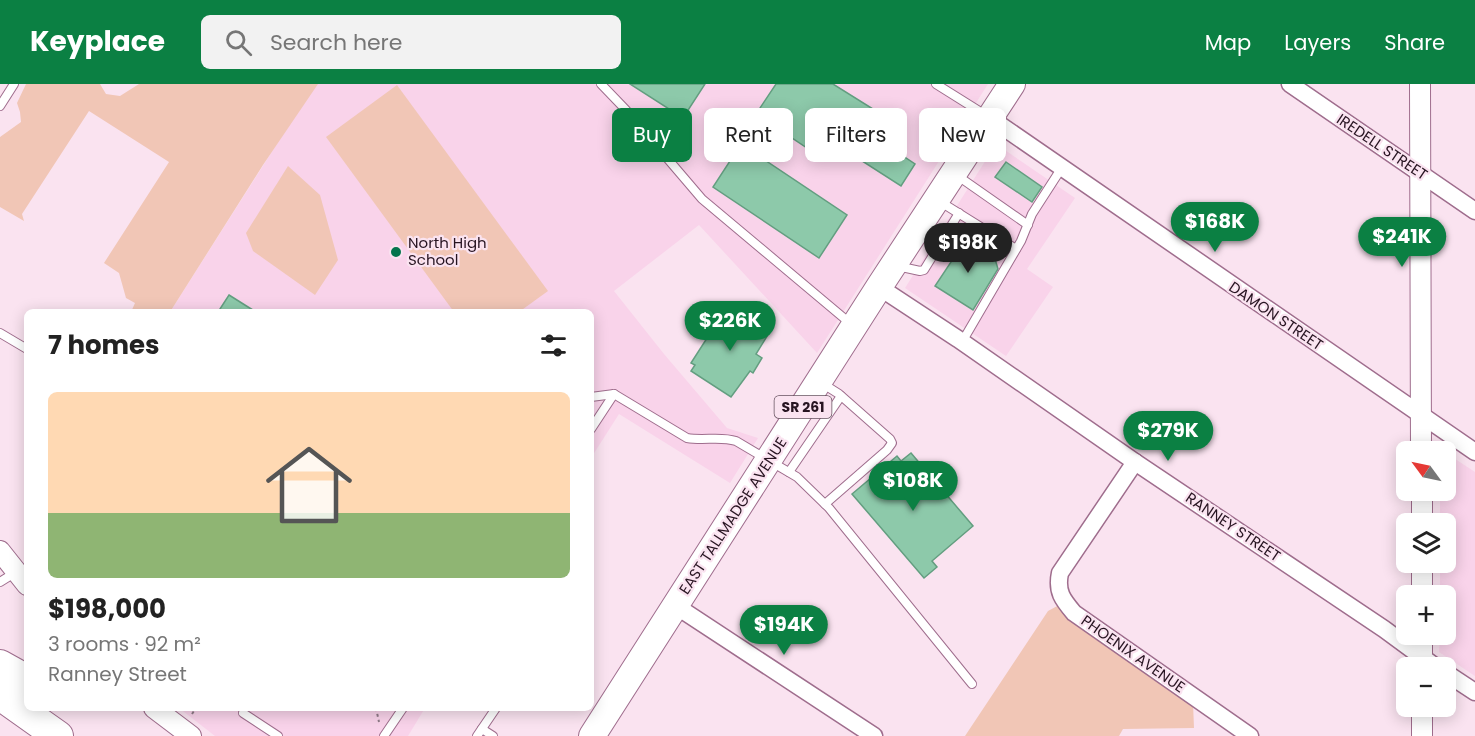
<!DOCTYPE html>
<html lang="en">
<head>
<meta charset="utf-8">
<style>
	:root { --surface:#fff; --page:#f2f2f2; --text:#222; --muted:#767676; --line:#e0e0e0; --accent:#0b8043 }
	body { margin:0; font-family:Poppins,sans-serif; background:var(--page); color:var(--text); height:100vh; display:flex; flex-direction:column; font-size:22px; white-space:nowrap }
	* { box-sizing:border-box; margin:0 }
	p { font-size:20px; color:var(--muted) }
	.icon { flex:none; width:33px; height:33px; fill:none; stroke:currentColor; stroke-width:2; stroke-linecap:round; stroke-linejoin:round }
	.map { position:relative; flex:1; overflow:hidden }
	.details { position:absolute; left:24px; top:225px; width:570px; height:402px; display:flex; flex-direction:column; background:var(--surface); border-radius:9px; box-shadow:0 3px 15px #0003 }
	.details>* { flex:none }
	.banner { position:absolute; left:612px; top:24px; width:570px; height:54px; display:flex; gap:12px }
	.needle { width:39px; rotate:303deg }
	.buttons { position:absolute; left:1396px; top:357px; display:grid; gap:12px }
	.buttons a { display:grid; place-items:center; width:60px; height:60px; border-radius:9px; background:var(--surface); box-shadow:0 3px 15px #0003; font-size:30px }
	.price { position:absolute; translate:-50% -51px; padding:0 14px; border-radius:21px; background:var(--accent); color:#fff; font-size:20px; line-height:39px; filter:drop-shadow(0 2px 3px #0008) }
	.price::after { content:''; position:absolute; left:50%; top:36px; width:18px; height:14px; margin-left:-9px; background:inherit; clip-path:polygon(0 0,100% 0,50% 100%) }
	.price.current { background:#222; color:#fff }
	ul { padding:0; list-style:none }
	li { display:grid; align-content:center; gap:12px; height:318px; padding:0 24px }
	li+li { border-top:2px solid var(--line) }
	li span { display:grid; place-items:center; height:186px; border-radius:9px; color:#555 }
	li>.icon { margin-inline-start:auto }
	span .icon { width:108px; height:108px; fill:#fffc; stroke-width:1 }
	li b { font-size:26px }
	h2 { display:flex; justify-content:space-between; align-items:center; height:72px; padding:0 24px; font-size:26px }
	.tag { padding:0 21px; border-radius:9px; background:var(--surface); box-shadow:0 3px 15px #0003; font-size:21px; line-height:54px }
	.tag.current { background:var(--accent); color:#fff }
	header { display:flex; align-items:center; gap:36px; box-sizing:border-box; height:84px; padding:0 30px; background:var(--accent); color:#fff }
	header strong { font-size:28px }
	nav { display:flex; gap:33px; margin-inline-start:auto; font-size:21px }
	.search { width:420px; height:54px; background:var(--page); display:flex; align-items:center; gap:15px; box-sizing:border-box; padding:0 21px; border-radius:9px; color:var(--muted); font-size:22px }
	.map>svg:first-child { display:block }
	.built { fill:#f9d3ea }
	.green { fill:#f1c6b6 }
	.building { fill:#8dc9aa; stroke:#639e80; stroke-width:1.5 }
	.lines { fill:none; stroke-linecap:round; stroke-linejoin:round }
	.service-casing { stroke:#9f6d8d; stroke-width:10 }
	.minor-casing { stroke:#9f6d8d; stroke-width:19 }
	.tertiary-casing { stroke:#9f6d8d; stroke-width:22 }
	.primary-casing { stroke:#9f6d8d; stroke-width:28 }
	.motorway-casing { stroke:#9f6d8d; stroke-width:32 }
	.path { stroke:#907b88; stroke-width:2; stroke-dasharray:3 3; stroke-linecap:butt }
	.service { stroke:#fff; stroke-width:8 }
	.minor { stroke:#fff; stroke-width:16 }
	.tertiary { stroke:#fff; stroke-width:20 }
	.primary { stroke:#fff; stroke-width:26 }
	.motorway { stroke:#fff; stroke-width:30 }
	.poi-dot { fill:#04744d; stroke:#fae3f0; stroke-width:2 }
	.labels { text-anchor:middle; stroke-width:4.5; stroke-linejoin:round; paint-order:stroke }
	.shield { fill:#fae3f0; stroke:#66525f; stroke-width:1.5 }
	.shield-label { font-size:14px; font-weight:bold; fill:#271421 }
	.street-label { font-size:15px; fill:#271421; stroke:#fae3f0 }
	.poi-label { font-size:15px; fill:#271421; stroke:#fae3f0; text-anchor:start }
</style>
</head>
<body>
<header>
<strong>Keyplace</strong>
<div class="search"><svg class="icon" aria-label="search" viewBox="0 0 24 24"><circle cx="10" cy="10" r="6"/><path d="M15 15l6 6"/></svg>Search here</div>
<nav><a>Map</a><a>Layers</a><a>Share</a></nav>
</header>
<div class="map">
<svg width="1475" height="652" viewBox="0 0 1475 652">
	<rect width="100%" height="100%" fill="#fae3f0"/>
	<!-- built -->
	<g class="built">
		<path d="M312 0H988L817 269 699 141 614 207 664 270 727 344 758 354 730 399 619 330 591 374V228H170L280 55Z"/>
		<path d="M996 60 1075 114 1027 185 1053 203 1006 272 905 204Z"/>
		<path d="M1446 369 1475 388V592L1439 568 1440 551 1446 550V512L1440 511V479L1446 478V440L1440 439V407L1446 406Z"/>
		<path d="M179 624H425L408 652H215Z"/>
	</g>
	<!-- green -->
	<g class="green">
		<path d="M26 0H100L106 10 120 12 139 0H318L263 81 170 228H131L135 219 126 214 119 189 104 179 169 78 89 27 22 130 24 137 0 123V53L21 38 20 28 17 19Z"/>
		<path d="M397 1 548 207 519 228H454L326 53Z"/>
		<path d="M288 82 320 111 338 176 315 211 253 167 246 149Z"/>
		<path d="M1061 520 1193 619 1194 644 1123 645 1119 652H965L1048 527Z"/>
	</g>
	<!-- building -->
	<g class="building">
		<path d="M630 0H705L683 34Z"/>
		<path d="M776 0H833L873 25 861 44 915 80 901 102 845 66 854 53 835 41 816 70 756 30Z"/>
		<path d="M741 60 847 131 819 174 713 103Z"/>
		<path d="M1006 78 1042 103 1032 118 995 93Z"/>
		<path d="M960 153 995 175 998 185 973 226 935 202 957 169 952 167Z"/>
		<path d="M229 211 256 228H218Z"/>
		<path d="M729 223 769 249 756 270 762 274 753 289 750 287 731 313 691 287 695 281 691 279 718 237 720 238Z"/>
		<path d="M911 369 973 442 932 477 937 483 924 494 852 410 897 372 901 377Z"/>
	</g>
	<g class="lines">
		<defs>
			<g id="service">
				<path d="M601 0 626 26 702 115 851 240"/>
				<path d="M936 0 987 32"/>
				<path d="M0 22 14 0"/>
				<path d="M955 90 1028 141"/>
				<path d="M939 117 1016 165"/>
				<path d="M897 182 920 187 924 186 959 129"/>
				<path d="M0 249 27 265"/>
				<path d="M962 258 1021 157 1032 130 1061 85"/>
				<path d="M820 298 839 310 890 355 892 359 887 366 825 420"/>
				<path d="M591 313 614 310"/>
				<path d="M591 345 614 310 687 354C704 357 720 352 736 357L797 393 829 424 972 600"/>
				<path d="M789 388 841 312"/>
				<path d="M0 498 16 488"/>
				<path d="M243 629 278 652"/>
				<path d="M482 645 493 652"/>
				<path d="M384 652 403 624"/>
				<path d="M477 652 496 624"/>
			</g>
			<g id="minor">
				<path d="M1290 0 1475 127"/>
				<path d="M990 34 1475 368"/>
				<path d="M879 203 958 255 1135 378 1384 545 1437 584"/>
				<path d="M1135 378 1060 489C1056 508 1063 516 1074 529L1250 652"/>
				<path d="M676 522 874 652"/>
				<path d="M1446 589 1475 608"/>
			</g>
			<g id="tertiary">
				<path d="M1420 0 1421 368"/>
				<path d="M1422 406V440"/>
				<path d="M0 467 27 501"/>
				<path d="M1422 512V478"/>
				<path d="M1422 584V550"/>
				<path d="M1422 622V652"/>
				<path d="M154 624 191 652"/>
			</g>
			<path id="primary" d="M592 652 879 203 1012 0"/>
			<g id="motorway">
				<path d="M0 581 27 596"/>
				<path d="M0 611 58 652"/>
			</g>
		</defs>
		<!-- service casing -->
		<use href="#service" class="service-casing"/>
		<!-- minor casing -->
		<use href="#minor" class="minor-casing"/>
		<!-- tertiary casing -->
		<use href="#tertiary" class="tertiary-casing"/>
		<!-- primary casing -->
		<use href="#primary" class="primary-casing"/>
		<!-- motorway casing -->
		<use href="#motorway" class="motorway-casing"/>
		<!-- path -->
		<g class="path">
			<path d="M376 624 379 638"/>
			<path d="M192 630 196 624"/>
		</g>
		<!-- service -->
		<use href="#service" class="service"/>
		<!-- minor -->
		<use href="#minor" class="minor"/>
		<!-- tertiary -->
		<use href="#tertiary" class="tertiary"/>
		<!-- primary -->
		<use href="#primary" class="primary"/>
		<!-- motorway -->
		<use href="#motorway" class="motorway"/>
	</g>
	<!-- markers -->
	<circle class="poi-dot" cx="396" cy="168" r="6"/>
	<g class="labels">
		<!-- shield labels -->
		<rect class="shield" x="774.5" y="312" width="57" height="22" rx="4.5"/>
		<g class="shield-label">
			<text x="803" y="328">SR 261</text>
		</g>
		<!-- street labels -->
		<g class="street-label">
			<text transform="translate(1382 63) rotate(34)" y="5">IREDELL STREET</text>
			<text transform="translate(1276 232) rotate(34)" y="5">DAMON STREET</text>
			<text transform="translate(733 432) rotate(-57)" y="5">EAST TALLMADGE AVENUE</text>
			<text transform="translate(1233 443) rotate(34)" y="5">RANNEY STREET</text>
			<text transform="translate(1133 570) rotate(35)" y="5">PHOENIX AVENUE</text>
		</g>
		<!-- poi labels -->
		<g class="poi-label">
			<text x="408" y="164">North High<tspan x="408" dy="17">School</tspan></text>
		</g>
	</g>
</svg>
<div class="buttons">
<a><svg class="needle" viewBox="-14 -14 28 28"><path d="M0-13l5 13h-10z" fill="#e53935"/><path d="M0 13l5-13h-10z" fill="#767676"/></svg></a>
<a><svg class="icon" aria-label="layers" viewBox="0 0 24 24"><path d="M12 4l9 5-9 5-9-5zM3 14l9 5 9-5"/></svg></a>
<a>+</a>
<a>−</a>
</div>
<b class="price" style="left:1215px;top:169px">$168K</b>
<b class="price" style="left:1402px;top:184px">$241K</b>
<b class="price current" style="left:968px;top:190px">$198K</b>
<b class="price" style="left:730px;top:268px">$226K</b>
<b class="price" style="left:1168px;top:378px">$279K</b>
<b class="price" style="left:913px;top:428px">$108K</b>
<b class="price" style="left:784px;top:572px">$194K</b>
<div class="banner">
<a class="tag current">Buy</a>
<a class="tag">Rent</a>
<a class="tag">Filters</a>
<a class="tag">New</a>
</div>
<section class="details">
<h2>7 homes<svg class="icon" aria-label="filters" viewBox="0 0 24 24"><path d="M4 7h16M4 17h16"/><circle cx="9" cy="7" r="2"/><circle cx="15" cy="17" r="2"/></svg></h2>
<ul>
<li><span style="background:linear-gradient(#ffd9b3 65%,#8fb573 0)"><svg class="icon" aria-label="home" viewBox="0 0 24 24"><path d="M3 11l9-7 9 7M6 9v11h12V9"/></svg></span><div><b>$198,000</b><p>3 rooms · 92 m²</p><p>Ranney Street</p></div></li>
</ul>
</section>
</div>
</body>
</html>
